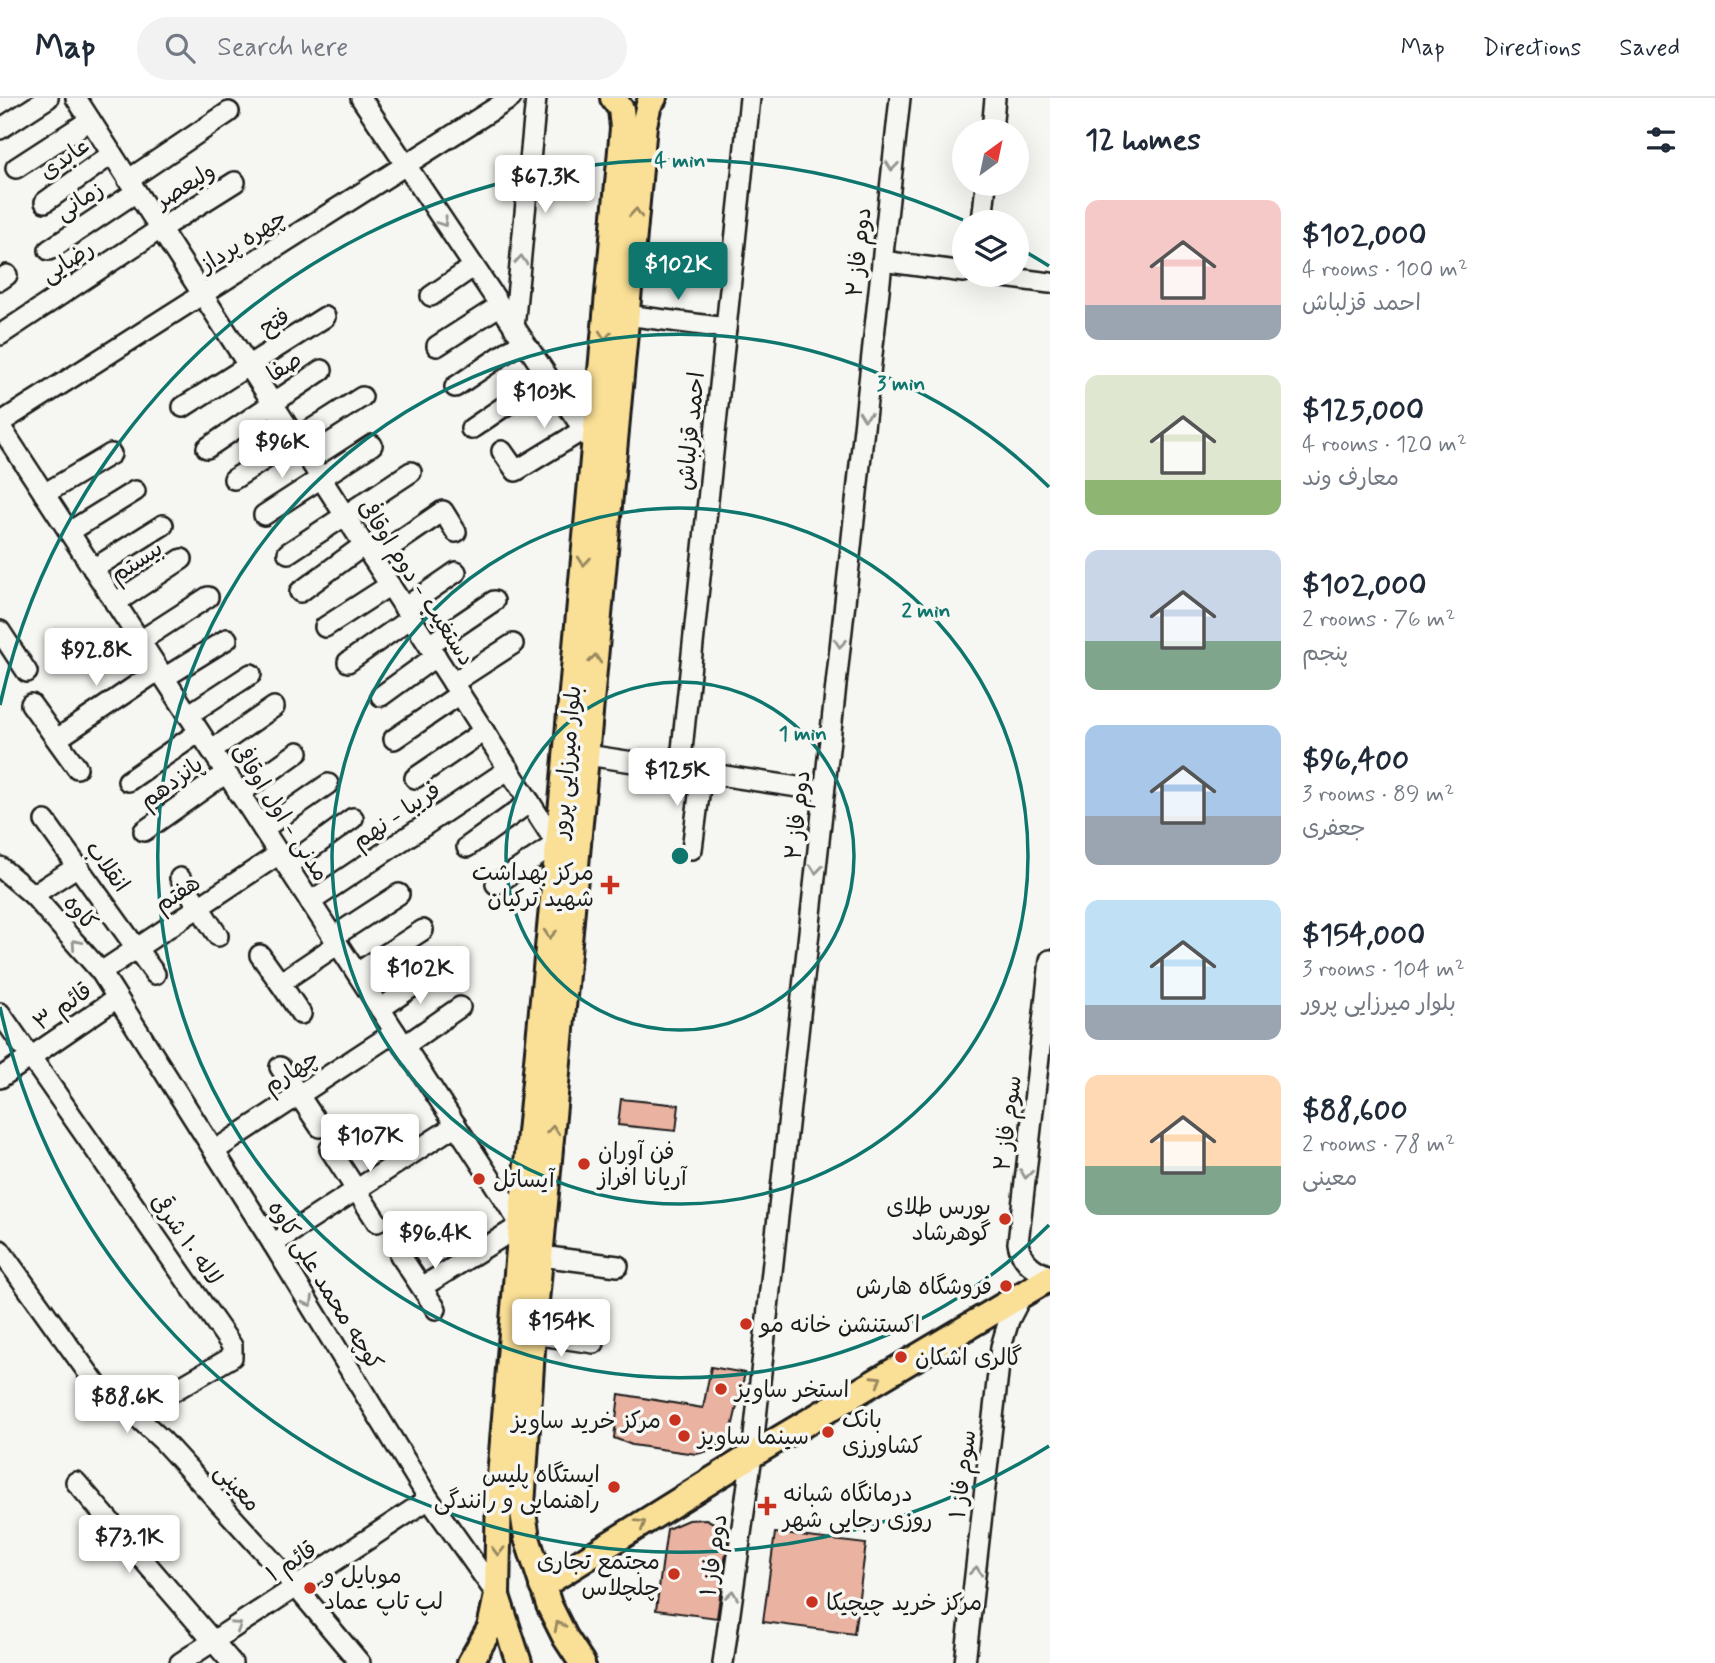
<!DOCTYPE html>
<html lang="en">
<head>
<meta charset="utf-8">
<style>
	:root { --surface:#fff; --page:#f2f2f3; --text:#1f2937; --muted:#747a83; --line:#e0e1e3; --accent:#0f766e }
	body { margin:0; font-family:Mynerve,"Playpen Sans Arabic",sans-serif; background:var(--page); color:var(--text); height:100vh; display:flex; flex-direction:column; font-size:26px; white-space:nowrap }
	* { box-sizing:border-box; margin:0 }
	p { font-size:23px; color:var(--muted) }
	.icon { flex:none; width:38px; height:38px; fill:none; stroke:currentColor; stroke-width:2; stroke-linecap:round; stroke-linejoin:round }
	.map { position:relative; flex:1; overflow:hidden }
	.sheet { display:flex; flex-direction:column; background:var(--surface); width:665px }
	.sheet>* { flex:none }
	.needle { width:46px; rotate:33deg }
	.controls { position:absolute; left:952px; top:21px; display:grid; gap:14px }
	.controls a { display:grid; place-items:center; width:77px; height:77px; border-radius:50%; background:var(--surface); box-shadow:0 7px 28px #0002; font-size:35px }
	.price { position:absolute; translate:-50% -60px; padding:0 16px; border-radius:7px; background:#fff; color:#222; font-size:23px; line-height:46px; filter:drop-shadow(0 2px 4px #0008) }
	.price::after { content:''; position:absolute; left:50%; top:42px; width:21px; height:16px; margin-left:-10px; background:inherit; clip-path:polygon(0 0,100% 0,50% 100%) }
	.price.active { background:var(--accent); color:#fff }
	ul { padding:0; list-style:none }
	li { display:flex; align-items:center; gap:21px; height:175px; padding:0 35px }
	li span { display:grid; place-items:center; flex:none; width:196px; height:140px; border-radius:14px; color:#555 }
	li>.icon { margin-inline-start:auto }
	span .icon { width:84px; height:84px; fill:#fffc; stroke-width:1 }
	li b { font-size:30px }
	h2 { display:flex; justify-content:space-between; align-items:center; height:84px; padding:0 35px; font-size:30px }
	header { display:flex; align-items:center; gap:42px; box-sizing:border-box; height:98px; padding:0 35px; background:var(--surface); border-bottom:2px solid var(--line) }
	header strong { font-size:33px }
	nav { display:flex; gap:38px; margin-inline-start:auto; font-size:24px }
	.search { width:490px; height:63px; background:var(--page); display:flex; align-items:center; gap:18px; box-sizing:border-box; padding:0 24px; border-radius:38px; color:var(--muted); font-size:26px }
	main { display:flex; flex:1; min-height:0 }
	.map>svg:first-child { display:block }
	.building { fill:#eab2a1; stroke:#1c1c1c; stroke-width:2 }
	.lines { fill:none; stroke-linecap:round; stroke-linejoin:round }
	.minor-casing { stroke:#1c1c1c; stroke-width:24 }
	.major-casing { stroke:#1c1c1c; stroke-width:30 }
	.minor { stroke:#f6f6f2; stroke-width:19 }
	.major { stroke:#fadf96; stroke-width:24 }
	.oneway { stroke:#949492 }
	.oneway2 { stroke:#96875f }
	.ring { fill:none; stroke:#0f766e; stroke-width:3.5 }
	.poi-dot { fill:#c8321e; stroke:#f6f6f2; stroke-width:2.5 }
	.labels { text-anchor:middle; stroke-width:7; stroke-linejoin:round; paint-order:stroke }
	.street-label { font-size:23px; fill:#1c1c1c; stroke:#f6f6f2 }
	.poi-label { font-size:23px; fill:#1c1c1c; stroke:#f6f6f2; text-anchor:start }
	.centre { fill:#0f766e; stroke:#f6f6f2; stroke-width:3.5 }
	.ring-label { font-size:21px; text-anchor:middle; font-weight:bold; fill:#0f766e; stroke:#f6f6f2; stroke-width:7; stroke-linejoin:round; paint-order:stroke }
</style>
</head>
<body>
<header>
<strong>Map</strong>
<div class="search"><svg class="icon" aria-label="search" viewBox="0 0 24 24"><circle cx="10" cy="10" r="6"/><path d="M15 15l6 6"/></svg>Search here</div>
<nav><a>Map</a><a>Directions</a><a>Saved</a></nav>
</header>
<main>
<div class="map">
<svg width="1050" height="1565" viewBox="0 0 1050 1565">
	<rect width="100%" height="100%" fill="#f6f6f2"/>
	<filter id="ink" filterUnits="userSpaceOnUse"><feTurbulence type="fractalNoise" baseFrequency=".0143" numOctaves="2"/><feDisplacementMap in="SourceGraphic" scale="14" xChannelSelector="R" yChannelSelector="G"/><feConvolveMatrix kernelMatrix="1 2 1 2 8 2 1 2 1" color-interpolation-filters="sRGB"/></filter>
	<g filter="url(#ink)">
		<!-- building -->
		<g class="building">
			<path d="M621 1001 679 1007 676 1033 618 1027Z"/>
			<path d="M711 1269 745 1275 731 1334 715 1351 697 1356 681 1354 632 1347 614 1340 619 1296 703 1310Z"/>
			<path d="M706 1421 729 1433 717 1520 656 1512 667 1431 688 1422Z"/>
			<path d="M775 1435 866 1446 854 1536 763 1524Z"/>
		</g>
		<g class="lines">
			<defs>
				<g id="minor">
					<path d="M76 0 558 748"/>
					<path d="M361 0 595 349"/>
					<path d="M0 31 48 0"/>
					<path d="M992 33 995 0"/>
					<path d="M16 70 90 22"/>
					<path d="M128 82 229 14"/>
					<path d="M45 104 112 56"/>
					<path d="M982 124 986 86"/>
					<path d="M49 152 136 94"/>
					<path d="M882 163 964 174"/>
					<path d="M988 177 1050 185"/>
					<path d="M0 182 7 177"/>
					<path d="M431 198 473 169"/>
					<path d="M626 217 726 230"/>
					<path d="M514 230 536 0"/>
					<path d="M0 237 160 131 235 84"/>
					<path d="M437 248 499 208"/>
					<path d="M455 289 523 243"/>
					<path d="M183 309 325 219"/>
					<path d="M0 325 511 0"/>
					<path d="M0 328 521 1127 422 1189"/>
					<path d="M471 331 547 279"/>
					<path d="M207 350 322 272"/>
					<path d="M502 353 516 373 583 332"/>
					<path d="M234 381 362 299"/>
					<path d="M44 396 111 356"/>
					<path d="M264 417 372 347"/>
					<path d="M69 434 135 393"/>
					<path d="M288 455 411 374"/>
					<path d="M373 461 443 413 456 434"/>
					<path d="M93 471 163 427"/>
					<path d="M300 494 364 447"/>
					<path d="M115 505 182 461"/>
					<path d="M404 510 456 474"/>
					<path d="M325 529 390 487"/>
					<path d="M0 533 27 574"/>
					<path d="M140 543 208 499"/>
					<path d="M429 547 494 503"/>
					<path d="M348 564 411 520"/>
					<path d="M164 580 227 541"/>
					<path d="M453 585 513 546"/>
					<path d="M381 598 436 558"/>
					<path d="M31 606 77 670"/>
					<path d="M188 617 251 576"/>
					<path d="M57 641 159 572"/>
					<path d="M394 641 460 596"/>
					<path d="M212 652 274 609"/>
					<path d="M587 657 824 693"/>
					<path d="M680 671 750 0"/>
					<path d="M415 680 484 633"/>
					<path d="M128 683 199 634"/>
					<path d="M239 696 298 654"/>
					<path d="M45 723 155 876"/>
					<path d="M263 731 328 686"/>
					<path d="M144 733 226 675"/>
					<path d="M467 749 530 704"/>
					<path d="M692 751 702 674"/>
					<path d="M287 768 353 720"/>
					<path d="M0 769 33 797 101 874 273 1146 429 1401 497 1497"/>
					<path d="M180 780 218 838"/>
					<path d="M496 786 557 745"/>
					<path d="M33 797 78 768"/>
					<path d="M310 804 509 671"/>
					<path d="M333 839 399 796"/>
					<path d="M260 857 280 885 338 846"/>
					<path d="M1050 862 1018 1145C1021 1163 1033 1172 1050 1178"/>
					<path d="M101 874 279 756"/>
					<path d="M357 875 423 832"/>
					<path d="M280 885 301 916"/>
					<path d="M380 911 437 872"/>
					<path d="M0 915 232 1248V1259L134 1316"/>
					<path d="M404 948 460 909"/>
					<path d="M280 969 320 1029"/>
					<path d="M0 980 117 900"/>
					<path d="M330 1051 377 1124"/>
					<path d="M214 1053 395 934"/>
					<path d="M273 1146 456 1027"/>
					<path d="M0 1152 102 1294 134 1316 163 1343 296 1489 360 1565"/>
					<path d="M400 1157 436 1211"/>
					<path d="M541 1158 618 1168"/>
					<path d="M533 1236 594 1245"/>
					<path d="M76 1384 232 1565"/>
					<path d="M180 1565 429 1401"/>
					<path d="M723 1565 752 1357 900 0"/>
					<path d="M965 1565 1001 1249 1009 1222 1022 1197"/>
				</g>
				<g id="major">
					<path d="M542 1488 752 1357 1050 1180"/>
					<path d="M498 1501 519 1565"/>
					<path d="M470 1565 490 1530 497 1497 499 1391 521 1127 558 748 623 30 621 11 613 0"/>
					<path d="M582 1565 565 1539 549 1507 527 1440 522 1408 533 1236 644 27 649 6 654 0"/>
				</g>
			</defs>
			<!-- minor casing -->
			<use href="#minor" class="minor-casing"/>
			<!-- major casing -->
			<use href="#major" class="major-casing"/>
			<!-- minor -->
			<use href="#minor" class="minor"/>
			<!-- major -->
			<use href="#major" class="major"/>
		</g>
		<!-- one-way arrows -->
		<defs><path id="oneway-chevron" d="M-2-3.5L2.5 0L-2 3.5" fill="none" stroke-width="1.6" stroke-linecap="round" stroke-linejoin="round" transform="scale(1.75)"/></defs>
		<g class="oneway">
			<use href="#oneway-chevron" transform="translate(892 68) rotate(96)"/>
			<use href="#oneway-chevron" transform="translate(443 124) rotate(56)"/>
			<use href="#oneway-chevron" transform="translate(521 162) rotate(-85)"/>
			<use href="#oneway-chevron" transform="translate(865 318) rotate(96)"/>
			<use href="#oneway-chevron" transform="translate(840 545) rotate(96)"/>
			<use href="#oneway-chevron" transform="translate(816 771) rotate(96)"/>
			<use href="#oneway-chevron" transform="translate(76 846) rotate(-131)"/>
			<use href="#oneway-chevron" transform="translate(1026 1076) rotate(97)"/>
			<use href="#oneway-chevron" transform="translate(309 1204) rotate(59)"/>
			<use href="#oneway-chevron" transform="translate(976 1473) rotate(-83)"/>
			<use href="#oneway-chevron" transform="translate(732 1497) rotate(-82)"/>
			<use href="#oneway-chevron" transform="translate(237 1528) rotate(-33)"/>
		</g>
		<g class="oneway2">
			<use href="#oneway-chevron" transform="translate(636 115) rotate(-85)"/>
			<use href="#oneway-chevron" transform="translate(605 237) rotate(95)"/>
			<use href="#oneway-chevron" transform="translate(584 463) rotate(95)"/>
			<use href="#oneway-chevron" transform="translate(595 561) rotate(-85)"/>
			<use href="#oneway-chevron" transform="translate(550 836) rotate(95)"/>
			<use href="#oneway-chevron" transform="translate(553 1032) rotate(-85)"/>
			<use href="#oneway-chevron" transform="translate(877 1282) rotate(-31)"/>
			<use href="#oneway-chevron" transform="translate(641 1426) rotate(-32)"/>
			<use href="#oneway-chevron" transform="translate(498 1453) rotate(91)"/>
			<use href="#oneway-chevron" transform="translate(559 1528) rotate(-117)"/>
		</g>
	</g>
	<!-- distance rings -->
	<g class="ring">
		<circle cx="680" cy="758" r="174"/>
		<circle cx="680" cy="758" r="348"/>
		<path d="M1049 1127A522 522 0 1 1 1049 389"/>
		<path d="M1049 1348A696 696 0 0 1 0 909M0 607A696 696 0 0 1 963 122M1017 149A696 696 0 0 1 1049 168"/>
	</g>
	<!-- markers -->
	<g class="poi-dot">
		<path d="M606.5 776.5h7v7h7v7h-7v7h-7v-7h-7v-7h7z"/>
		<circle cx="584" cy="1066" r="7"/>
		<circle cx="479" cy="1081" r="7"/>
		<circle cx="1005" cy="1121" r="7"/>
		<circle cx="1006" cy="1188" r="7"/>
		<circle cx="746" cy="1226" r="7"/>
		<circle cx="901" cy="1259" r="7"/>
		<circle cx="721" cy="1291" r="7"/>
		<circle cx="675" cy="1322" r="7"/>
		<circle cx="828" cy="1334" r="7"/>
		<circle cx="684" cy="1338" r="7"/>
		<circle cx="614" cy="1389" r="7"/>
		<path d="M763.5 1397.5h7v7h7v7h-7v7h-7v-7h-7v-7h7z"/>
		<circle cx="674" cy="1476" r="7"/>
		<circle cx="310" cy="1490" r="7"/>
		<circle cx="812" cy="1504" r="7"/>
	</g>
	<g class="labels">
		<!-- street labels -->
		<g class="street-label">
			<text transform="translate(64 60) rotate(-35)" y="8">عابدی</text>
			<text transform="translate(185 87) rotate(-32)" y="8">ولیعصر</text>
			<text transform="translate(79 102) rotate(-33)" y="8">زمانی</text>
			<text transform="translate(243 142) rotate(-32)" y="8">چهره پرداز</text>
			<text transform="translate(858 154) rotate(-84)" y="8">دوم فاز ۲</text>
			<text transform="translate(67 163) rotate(-33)" y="8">رضایی</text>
			<text transform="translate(274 223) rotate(-32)" y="8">فتح</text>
			<text transform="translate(284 268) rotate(-33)" y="8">صفا</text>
			<text transform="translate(690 333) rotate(-84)" y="8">احمد قزلباش</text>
			<text transform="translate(136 463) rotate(-33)" y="8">بیستم</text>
			<text transform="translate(417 484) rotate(57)" y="8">دستغیب - دوم اوقافی</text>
			<text transform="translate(566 664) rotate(-85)" y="8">بلوار میرزایی پرور</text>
			<text transform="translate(171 684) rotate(-36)" y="8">پانزدهم</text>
			<text transform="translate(281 714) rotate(57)" y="8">مدنی - اول اوقافی</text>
			<text transform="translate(396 717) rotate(-34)" y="8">فریبا - نهم</text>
			<text transform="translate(797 717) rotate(-84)" y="8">دوم فاز ۲</text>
			<text transform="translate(108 768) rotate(54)" y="8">انقلاب</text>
			<text transform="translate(177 795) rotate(-33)" y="8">هفتم</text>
			<text transform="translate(81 814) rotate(49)" y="8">کاوه</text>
			<text transform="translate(62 908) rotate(-35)" y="8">قائم ۳</text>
			<text transform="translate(291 973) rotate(-33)" y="8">چهارم</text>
			<text transform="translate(1007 1025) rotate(-83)" y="8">سوم فاز ۲</text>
			<text transform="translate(187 1141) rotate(55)" y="8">لاله ۱۰ شرقی</text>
			<text transform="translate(326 1187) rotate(58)" y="8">کوچه محمد علی کاوه</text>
			<text transform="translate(962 1376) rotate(-83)" y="8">سوم فاز ۱</text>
			<text transform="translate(238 1389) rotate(48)" y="8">معینی</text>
			<text transform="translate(713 1457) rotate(-82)" y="8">دوم فاز ۱</text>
			<text transform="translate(291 1463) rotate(-33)" y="8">قائم ۱</text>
		</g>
		<!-- poi labels -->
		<g class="poi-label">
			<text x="594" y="782" text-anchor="end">مرکز بهداشت<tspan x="594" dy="26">شهید ترکیان</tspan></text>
			<text x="598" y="1061">فن آوران<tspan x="598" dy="26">آریانا افراز</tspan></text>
			<text x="493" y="1089">آیساتل</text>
			<text x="991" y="1116" text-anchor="end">بورس طلای<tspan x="991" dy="26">گوهرشاد</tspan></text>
			<text x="992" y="1196" text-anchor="end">فروشگاه هارش</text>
			<text x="760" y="1234">اکستنشن خانه مو</text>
			<text x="915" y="1267">گالری اشکان</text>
			<text x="735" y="1299">استخر ساویز</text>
			<text x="842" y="1329">بانک<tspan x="842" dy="26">کشاورزی</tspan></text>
			<text x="661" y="1330" text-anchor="end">مرکز خرید ساویز</text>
			<text x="698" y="1346">سینما ساویز</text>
			<text x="600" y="1384" text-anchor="end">ایستگاه پلیس<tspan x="600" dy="26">راهنمایی و رانندگی</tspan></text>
			<text x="783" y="1403">درمانگاه شبانه<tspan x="783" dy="26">روزی رجایی شهر</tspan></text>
			<text x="660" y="1471" text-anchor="end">مجتمع تجاری<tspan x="660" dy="26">چلچلاس</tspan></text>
			<text x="324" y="1485">موبایل و<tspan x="324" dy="26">لپ تاپ عماد</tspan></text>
			<text x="826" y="1512">مرکز خرید چیچیکا</text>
		</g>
	</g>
	<circle cx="680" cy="758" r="10" class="centre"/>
	<g class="ring-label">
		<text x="680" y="69">4 min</text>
		<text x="901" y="292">3 min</text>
		<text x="926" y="519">2 min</text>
		<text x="803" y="642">1 min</text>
	</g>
</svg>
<div class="controls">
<a><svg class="needle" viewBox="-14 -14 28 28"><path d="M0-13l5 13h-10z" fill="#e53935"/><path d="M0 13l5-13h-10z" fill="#747a83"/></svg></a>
<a><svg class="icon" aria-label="layers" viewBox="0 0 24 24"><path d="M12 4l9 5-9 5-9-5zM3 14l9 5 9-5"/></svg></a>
</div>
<b class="price" style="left:545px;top:117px">$67.3K</b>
<b class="price active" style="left:678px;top:204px">$102K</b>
<b class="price" style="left:544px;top:332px">$103K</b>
<b class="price" style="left:282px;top:382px">$96K</b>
<b class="price" style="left:96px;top:590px">$92.8K</b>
<b class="price" style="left:677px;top:710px">$125K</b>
<b class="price" style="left:420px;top:908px">$102K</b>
<b class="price" style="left:370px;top:1076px">$107K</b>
<b class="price" style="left:435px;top:1173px">$96.4K</b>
<b class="price" style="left:561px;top:1261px">$154K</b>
<b class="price" style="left:127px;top:1337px">$88.6K</b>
<b class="price" style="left:129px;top:1477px">$73.1K</b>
</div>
<section class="sheet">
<h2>12 homes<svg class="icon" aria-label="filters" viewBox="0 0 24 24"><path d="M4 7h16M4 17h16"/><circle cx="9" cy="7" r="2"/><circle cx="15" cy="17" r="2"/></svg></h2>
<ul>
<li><span style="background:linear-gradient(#f6c9c9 75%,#9aa5b1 0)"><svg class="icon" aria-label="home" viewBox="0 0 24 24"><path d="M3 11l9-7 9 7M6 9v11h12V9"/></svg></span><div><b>$102,000</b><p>4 rooms · 100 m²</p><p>احمد قزلباش</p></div></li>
<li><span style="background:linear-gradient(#dfe7d0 75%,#8fb573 0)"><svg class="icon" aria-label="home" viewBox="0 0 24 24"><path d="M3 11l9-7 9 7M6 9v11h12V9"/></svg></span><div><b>$125,000</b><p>4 rooms · 120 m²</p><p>معارف وند</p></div></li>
<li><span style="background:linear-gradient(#c9d6e8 65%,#7fa58c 0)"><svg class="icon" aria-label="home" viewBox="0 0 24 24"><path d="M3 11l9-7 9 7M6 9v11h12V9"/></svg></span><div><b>$102,000</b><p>2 rooms · 76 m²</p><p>پنجم</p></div></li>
<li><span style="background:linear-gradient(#a9c7e8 65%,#9aa5b1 0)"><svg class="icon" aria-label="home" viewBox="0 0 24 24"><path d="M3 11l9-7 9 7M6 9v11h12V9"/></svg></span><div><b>$96,400</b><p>3 rooms · 89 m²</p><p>جعفری</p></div></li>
<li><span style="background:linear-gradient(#bfe0f5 75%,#9aa5b1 0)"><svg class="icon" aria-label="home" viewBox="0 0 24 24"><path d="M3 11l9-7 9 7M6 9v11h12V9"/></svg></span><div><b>$154,000</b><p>3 rooms · 104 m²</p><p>بلوار میرزایی پرور</p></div></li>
<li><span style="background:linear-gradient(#ffd9b3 65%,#7fa58c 0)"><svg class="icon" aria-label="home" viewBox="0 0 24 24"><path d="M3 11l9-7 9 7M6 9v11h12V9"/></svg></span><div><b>$88,600</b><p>2 rooms · 78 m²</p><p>معینی</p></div></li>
</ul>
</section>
</main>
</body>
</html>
